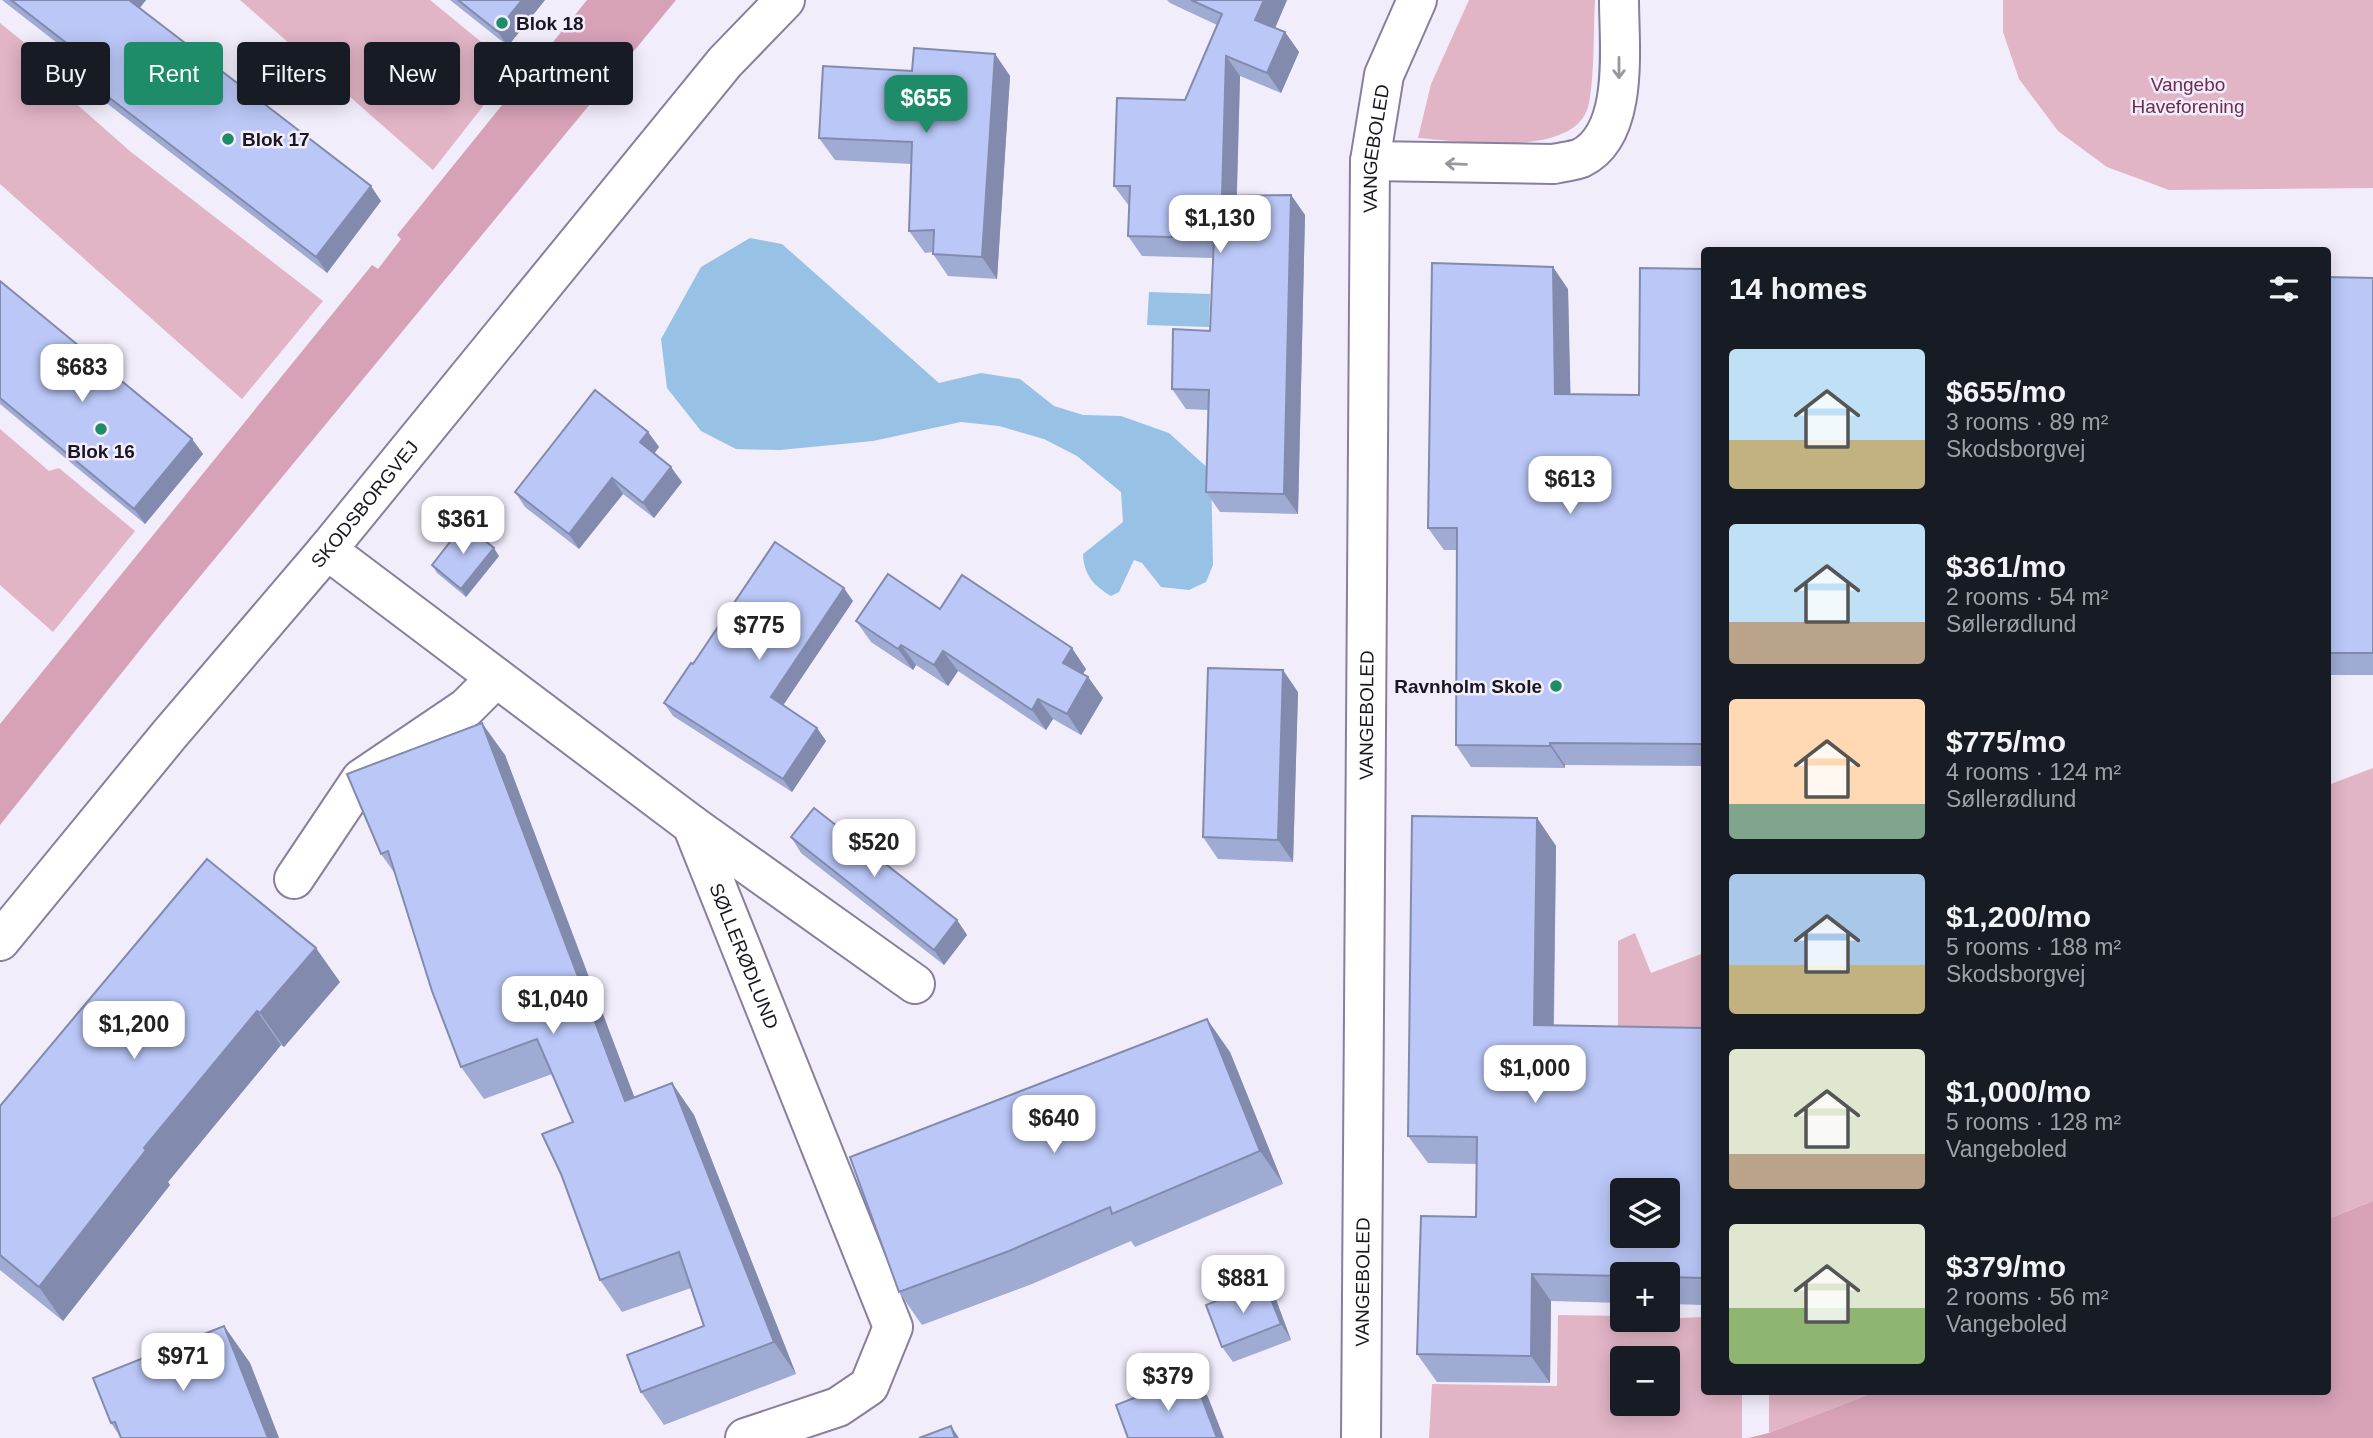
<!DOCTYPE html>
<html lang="en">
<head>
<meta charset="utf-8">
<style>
	:root { --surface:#171b24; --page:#20242c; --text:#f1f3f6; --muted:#9ea1a6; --accent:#1e8b69 }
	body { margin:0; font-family:Arial,sans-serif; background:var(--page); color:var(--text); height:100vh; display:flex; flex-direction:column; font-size:26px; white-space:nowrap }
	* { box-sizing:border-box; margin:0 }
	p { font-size:23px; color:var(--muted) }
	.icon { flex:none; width:38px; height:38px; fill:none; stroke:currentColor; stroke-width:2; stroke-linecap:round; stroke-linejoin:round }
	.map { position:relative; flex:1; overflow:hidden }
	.details { position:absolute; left:1701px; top:247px; width:630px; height:1148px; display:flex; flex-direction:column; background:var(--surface); border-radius:7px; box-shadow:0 4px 18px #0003 }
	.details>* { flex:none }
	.guide { position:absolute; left:21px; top:42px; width:665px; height:63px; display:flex; gap:14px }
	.fabs { position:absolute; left:1610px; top:1178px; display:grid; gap:14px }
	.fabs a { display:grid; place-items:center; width:70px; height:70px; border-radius:7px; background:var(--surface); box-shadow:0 4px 18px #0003; font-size:35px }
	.price { position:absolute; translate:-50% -60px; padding:0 16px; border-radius:14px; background:#fff; color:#222; font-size:23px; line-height:46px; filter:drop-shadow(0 2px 4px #0008) }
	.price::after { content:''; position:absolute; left:50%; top:42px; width:21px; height:16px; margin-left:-10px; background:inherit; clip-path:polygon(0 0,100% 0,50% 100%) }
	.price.current { background:var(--accent); color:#fff }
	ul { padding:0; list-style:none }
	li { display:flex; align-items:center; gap:21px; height:175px; padding:0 28px }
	li span { display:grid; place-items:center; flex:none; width:196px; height:140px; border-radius:7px; color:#555 }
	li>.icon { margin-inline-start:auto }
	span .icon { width:84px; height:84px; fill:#fffc; stroke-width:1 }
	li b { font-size:30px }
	h2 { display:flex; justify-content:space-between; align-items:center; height:84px; padding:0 28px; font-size:30px }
	.pill { padding:0 24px; border-radius:7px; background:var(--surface); box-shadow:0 4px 18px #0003; font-size:24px; line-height:63px }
	.pill.current { background:var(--accent); color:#fff }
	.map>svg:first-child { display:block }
	.green { fill:#e1b4c6; fill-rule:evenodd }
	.forest { fill:#d7a2b8 }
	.water { fill:#98c1e6 }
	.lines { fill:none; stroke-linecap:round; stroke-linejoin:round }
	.minor-casing { stroke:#887f9d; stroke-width:42 }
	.minor { stroke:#fff; stroke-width:38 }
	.wall { fill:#a0abd4 }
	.shaded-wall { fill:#828bad }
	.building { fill:#bac7f7; stroke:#828bad; stroke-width:2; fill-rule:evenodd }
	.oneway { stroke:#98969c }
	.poi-dot { fill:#1e8b69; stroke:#f1edfb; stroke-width:2.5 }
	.labels { text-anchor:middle; stroke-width:5; stroke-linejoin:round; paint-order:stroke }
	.poi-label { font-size:19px; font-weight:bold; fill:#1a1622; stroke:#f1edfb; text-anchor:start }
	.park-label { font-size:19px; fill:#6c2c4b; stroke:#f1edfb }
	.street-label { font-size:19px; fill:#1a1622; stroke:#f1edfb }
</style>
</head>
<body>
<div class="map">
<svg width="2373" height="1438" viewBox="0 0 2373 1438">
	<rect width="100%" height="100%" fill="#f1edfb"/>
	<!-- green -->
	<g class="green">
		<path d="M240 0H430L513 68 433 170Z"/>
		<path d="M1469 0H1595C1593 33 1595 70 1589 103 1579 160 1460 141 1418 138L1431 84Z"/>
		<path d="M2003 0H2373V188L2169 190 2107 167 2058 131 2019 79 2003 32Z"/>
		<path d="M0 23 57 69 69 86 64 93 131 152 323 301 242 399 0 184Z"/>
		<path d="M0 429 49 471 59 468 135 531 53 632 0 585Z"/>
		<path d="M2373 768V1201L2328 1219V785Z"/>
		<path d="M1635 933 1651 973 1704 953V1042L1618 1040V941Z"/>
		<path d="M1558 1315 1622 1316V1320L1704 1317V1391H1742V1438H1429L1432 1384 1557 1386ZM1622 1358H1668V1404H1622Z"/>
		<path d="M1769 1391H1878L1769 1433Z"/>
	</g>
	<!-- forest -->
	<g class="forest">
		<path d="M587 0H676L160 625 0 825V724L372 265 378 269 401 239 397 235Z"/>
		<path d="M2373 1201V1438H1748L1769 1433 1878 1391H2328V1219Z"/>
	</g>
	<!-- water -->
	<g class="water">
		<path d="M750 238 782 244 939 383 981 373 1020 379 1054 406 1083 415 1121 416 1169 433 1211 471 1213 565 1206 582 1189 590 1161 587 1142 563 1134 560 1119 592 1111 596C1093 585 1084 575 1083 554L1123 522 1121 492 1077 456 1044 439 999 426 961 422 873 441 780 450 736 449 701 431 667 388 661 339 701 267Z"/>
		<path d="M1149 292 1210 294 1209 327 1147 325Z"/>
	</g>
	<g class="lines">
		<defs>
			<g id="minor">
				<path d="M1370 161 1554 164C1562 162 1573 161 1581 158 1630 134 1619 45 1619 0"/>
				<path id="s1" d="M327 550 692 825 893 1327 869 1386 838 1407 745 1438"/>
				<path d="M692 825 915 984"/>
				<path d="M294 879 361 779 466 708 496 678"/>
				<path id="s2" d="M0 941 169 735 327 550 725 62 785 0"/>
				<path id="s3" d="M1361 1438 1370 161 1384 75 1417 0"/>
			</g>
		</defs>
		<!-- minor casing -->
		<use href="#minor" class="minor-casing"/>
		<!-- minor -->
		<use href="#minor" class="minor"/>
	</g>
	<!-- wall -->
	<g class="wall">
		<path d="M2 0H146L140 8 381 201 327 273 74 78 63 62 70 53Z"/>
		<path d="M450 0H545L508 46Z"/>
		<path d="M1167 0H1287L1275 28 1285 32 1299 52 1281 93 1240 76 1237 196 1291 195 1305 215 1298 514 1220 512 1206 492 1208 410 1186 409 1172 389 1210 331 1213 258 1142 256 1128 236 1129 206 1114 186 1185 100 1217 25 1170 3Z"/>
		<path d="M995 54 1010 76 997 279 948 276 933 254V252L925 253 909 231 911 164 835 160 819 138 912 71Z"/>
		<path d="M1704 269V766L1565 765V768L1471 767 1456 745 1457 550H1444L1428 528 1568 289 1570 394 1639 395Z"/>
		<path d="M2328 277 2373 278V675H2328Z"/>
		<path d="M0 281 192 439 203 454 145 524 0 404Z"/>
		<path d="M648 432 659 447 654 453 682 482 654 518 623 494 579 549 525 507 515 492Z"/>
		<path d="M499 556 466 597 437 573 432 565Z"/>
		<path d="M853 601 783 705 817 728 826 741 792 792 673 716 664 703 693 664Z"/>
		<path d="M856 621 1086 669 1083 674 1088 677 1103 698 1081 735 1053 719 1046 730 958 671 948 686 916 665 913 670 871 642Z"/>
		<path d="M1298 692 1293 862 1218 859 1203 837Z"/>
		<path d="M505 755 634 1098 672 1083 694 1115 796 1374 664 1425 641 1392 704 1326 691 1288 622 1312 600 1280 573 1122 552 1074 484 1099 461 1067 396 875 381 854Z"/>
		<path d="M1537 818 1556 846 1554 1025 1704 1028V1305L1668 1304V1274H1622V1303L1551 1301 1550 1383 1437 1382 1417 1354 1476 1217 1477 1164 1428 1163 1408 1136Z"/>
		<path d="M791 837 957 920 967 935 944 965 801 853Z"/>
		<path d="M340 982 284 1047 281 1045 168 1182 170 1185 63 1321 0 1270V1106Z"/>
		<path d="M1230 1052 1283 1184 1135 1247 1131 1241 1032 1284 922 1325 899 1292Z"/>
		<path d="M1275 1297 1291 1340 1233 1362 1222 1347Z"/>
		<path d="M224 1326 250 1363 279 1438H121L111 1423Z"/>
	</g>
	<!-- shaded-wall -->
	<g class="shaded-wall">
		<path d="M128 0H146L136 12Z"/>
		<path d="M522 0H545L508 46 497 31Z"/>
		<path d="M1264 0H1287L1270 40 1255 20Z"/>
		<path d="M1285 32 1299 52 1281 93 1267 73Z"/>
		<path d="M995 54 1010 76 997 279 982 257Z"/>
		<path d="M1226 56 1240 76 1236 216 1222 196Z"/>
		<path d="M371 186 381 201 327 273 316 257Z"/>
		<path d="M1291 195 1305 215 1298 514 1284 494Z"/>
		<path d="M1553 267 1568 289 1571 416 1555 394Z"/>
		<path d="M648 432 659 447 651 458 640 442Z"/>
		<path d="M192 439 203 454 145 524 134 509Z"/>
		<path d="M671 467 682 482 654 518 643 503Z"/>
		<path d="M612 478 623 494 579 549 569 534Z"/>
		<path d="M494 548 499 556 466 597 461 589Z"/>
		<path d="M844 588 853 601 780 710 771 697Z"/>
		<path d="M901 645 916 665 913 670 898 649Z"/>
		<path d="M1072 648 1086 669 1077 683 1063 663Z"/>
		<path d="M943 651 958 671 948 686 934 665Z"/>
		<path d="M1283 670 1298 692 1293 862 1278 840Z"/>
		<path d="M1088 677 1103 698 1081 735 1067 714Z"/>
		<path d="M1038 699 1053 719 1046 730 1032 710Z"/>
		<path d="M482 723 505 755 648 1133 625 1101Z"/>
		<path d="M817 728 826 741 792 792 783 779Z"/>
		<path d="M1550 743 1565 765V768L1550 746Z"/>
		<path d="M1537 818 1556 846 1553 1053 1534 1025Z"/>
		<path d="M957 920 967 935 944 965 934 950Z"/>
		<path d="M316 948 340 982 284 1047 260 1013Z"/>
		<path d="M257 1011 281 1045 168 1182 170 1185 63 1321 39 1287 144 1148Z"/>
		<path d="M1207 1019 1230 1052 1283 1184 1260 1151Z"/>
		<path d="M672 1083 694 1115 796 1374 774 1342Z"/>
		<path d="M1532 1274 1551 1301 1550 1383 1531 1356Z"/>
		<path d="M1264 1282 1275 1297 1291 1340 1281 1324Z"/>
		<path d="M224 1326 250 1363 279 1438H268Z"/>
		<path d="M1193 1375 1208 1397 1224 1438H1217Z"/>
		<path d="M951 1426 959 1438H955Z"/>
	</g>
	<!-- building -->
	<g class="building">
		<path d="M11 0H129L371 186 316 257 63 62 74 49Z"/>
		<path d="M458 0H522L497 31Z"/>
		<path d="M1191 0H1264L1255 20 1285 32 1267 73 1226 56 1222 196 1291 195 1284 494 1206 492 1209 390 1172 389 1173 329 1210 331 1214 238 1128 236 1130 186H1114L1117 98 1185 100 1222 14Z"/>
		<path d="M914 48 995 54 982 257 933 254 934 230 909 231 912 142 819 138 823 66 912 71Z"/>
		<path d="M1432 263 1553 267 1555 394 1639 395 1640 268 1704 269V744L1550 743V746L1456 745 1457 528H1428Z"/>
		<path d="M2328 277 2373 278V653H2328Z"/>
		<path d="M0 281 192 439 134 509 0 398Z"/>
		<path d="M595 390 648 432 640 442 671 467 643 503 612 478 569 534 515 492Z"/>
		<path d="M464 524 494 548 461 589 432 565Z"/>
		<path d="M775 542 844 588 771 697 817 728 783 779 664 703 691 663 693 664Z"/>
		<path d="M888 574 940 609 962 575 1072 648 1063 663 1088 677 1067 714 1038 699 1032 710 943 651 934 665 901 645 898 649 856 621Z"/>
		<path d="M1208 668 1283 670 1278 840 1203 837Z"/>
		<path d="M482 723 625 1101 672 1083 774 1342 641 1392 627 1355 704 1326 679 1252 600 1280 561 1174 542 1134 573 1122 537 1039 461 1067 432 991 388 851 381 854 347 774Z"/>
		<path d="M814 808 957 920 934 950 791 837Z"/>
		<path d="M1412 816 1537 818 1534 1025 1704 1028V1278L1668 1277V1274H1622V1276L1532 1274 1531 1356 1417 1354 1421 1216 1476 1217 1477 1137 1408 1136ZM1622 1190H1668V1236H1622Z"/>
		<path d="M207 859 316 948 260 1013 257 1011 144 1148 146 1150 39 1287 0 1255V1106Z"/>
		<path d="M1207 1019 1260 1151 1112 1214 1110 1207 1009 1251 899 1292 850 1157Z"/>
		<path d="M1264 1282 1281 1324 1222 1347 1206 1305Z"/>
		<path d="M224 1326 268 1438H121L115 1422 111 1423 93 1378Z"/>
		<path d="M1193 1375 1217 1438H1128L1116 1405Z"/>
		<path d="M951 1426 955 1438H919Z"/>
	</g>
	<!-- one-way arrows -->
	<defs><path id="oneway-shaft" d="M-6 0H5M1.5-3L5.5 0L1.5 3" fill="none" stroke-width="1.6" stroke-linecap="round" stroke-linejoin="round" transform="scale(1.75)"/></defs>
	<g class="oneway">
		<use href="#oneway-shaft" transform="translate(1619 68) rotate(90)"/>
		<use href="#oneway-shaft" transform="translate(1456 164) rotate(-178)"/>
	</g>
	<!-- markers -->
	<g class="poi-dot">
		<circle cx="502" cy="23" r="7"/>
		<circle cx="228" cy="139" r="7"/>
		<circle cx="101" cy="429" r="7"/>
		<circle cx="1556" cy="686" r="7"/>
	</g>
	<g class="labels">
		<!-- poi labels -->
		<g class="poi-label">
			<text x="516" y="30">Blok 18</text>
			<text x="242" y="146">Blok 17</text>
			<text x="101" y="458" text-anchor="middle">Blok 16</text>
			<text x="1542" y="693" text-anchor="end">Ravnholm Skole</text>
		</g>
		<!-- park labels -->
		<g class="park-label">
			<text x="2188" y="91">Vangebo<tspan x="2188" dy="22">Haveforening</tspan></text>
		</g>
		<!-- street labels -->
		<g class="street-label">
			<text dy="7" stroke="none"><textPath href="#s3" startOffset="1290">VANGEBOLED</textPath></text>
			<text dy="7" stroke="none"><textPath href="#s2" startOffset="569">SKODSBORGVEJ</textPath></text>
			<text dy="7" stroke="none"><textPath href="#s3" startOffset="723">VANGEBOLED</textPath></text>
			<text dy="7" stroke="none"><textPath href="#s1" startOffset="598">SØLLERØDLUND</textPath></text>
			<text dy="7" stroke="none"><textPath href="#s3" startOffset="156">VANGEBOLED</textPath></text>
		</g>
	</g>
</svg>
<div class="fabs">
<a><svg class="icon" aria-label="layers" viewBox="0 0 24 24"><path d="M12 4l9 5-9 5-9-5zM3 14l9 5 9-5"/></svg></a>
<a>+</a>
<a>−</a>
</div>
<b class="price current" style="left:926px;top:135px">$655</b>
<b class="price" style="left:1220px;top:255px">$1,130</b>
<b class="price" style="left:82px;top:404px">$683</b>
<b class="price" style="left:1570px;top:516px">$613</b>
<b class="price" style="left:463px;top:556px">$361</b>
<b class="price" style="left:759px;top:662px">$775</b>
<b class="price" style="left:874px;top:879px">$520</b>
<b class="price" style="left:553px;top:1036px">$1,040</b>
<b class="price" style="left:134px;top:1061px">$1,200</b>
<b class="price" style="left:1535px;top:1105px">$1,000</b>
<b class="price" style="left:1054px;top:1155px">$640</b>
<b class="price" style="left:1243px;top:1315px">$881</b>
<b class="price" style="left:183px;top:1393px">$971</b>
<b class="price" style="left:1168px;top:1413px">$379</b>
<div class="guide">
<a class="pill">Buy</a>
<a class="pill current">Rent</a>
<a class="pill">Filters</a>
<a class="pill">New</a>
<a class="pill">Apartment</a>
</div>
<section class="details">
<h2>14 homes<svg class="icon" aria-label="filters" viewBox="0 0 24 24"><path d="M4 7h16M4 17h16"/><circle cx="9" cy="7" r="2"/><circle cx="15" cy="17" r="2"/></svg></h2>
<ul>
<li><span style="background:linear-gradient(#bfe0f5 65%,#c2b280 0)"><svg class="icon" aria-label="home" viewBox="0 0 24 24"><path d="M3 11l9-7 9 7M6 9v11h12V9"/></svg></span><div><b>$655/mo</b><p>3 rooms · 89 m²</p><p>Skodsborgvej</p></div></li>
<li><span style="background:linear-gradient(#bfe0f5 70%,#b9a48a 0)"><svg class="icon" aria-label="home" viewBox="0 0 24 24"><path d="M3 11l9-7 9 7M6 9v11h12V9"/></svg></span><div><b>$361/mo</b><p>2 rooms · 54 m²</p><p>Søllerødlund</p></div></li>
<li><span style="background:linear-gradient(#ffd9b3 75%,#7fa58c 0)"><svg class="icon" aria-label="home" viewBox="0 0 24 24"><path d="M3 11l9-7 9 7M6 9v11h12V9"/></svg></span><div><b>$775/mo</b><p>4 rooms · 124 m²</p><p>Søllerødlund</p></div></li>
<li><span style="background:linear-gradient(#a9c7e8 65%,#c2b280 0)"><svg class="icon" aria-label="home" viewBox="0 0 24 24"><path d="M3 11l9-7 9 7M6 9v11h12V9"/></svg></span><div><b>$1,200/mo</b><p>5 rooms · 188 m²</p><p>Skodsborgvej</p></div></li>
<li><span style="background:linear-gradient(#dfe7d0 75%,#b9a48a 0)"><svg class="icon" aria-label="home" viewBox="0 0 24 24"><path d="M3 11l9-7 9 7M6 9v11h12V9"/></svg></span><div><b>$1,000/mo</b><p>5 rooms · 128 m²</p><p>Vangeboled</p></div></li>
<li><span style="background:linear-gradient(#dfe7d0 60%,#8fb573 0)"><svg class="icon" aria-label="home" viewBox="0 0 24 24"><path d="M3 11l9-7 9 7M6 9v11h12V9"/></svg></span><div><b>$379/mo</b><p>2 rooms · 56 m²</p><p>Vangeboled</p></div></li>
</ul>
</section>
</div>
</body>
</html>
